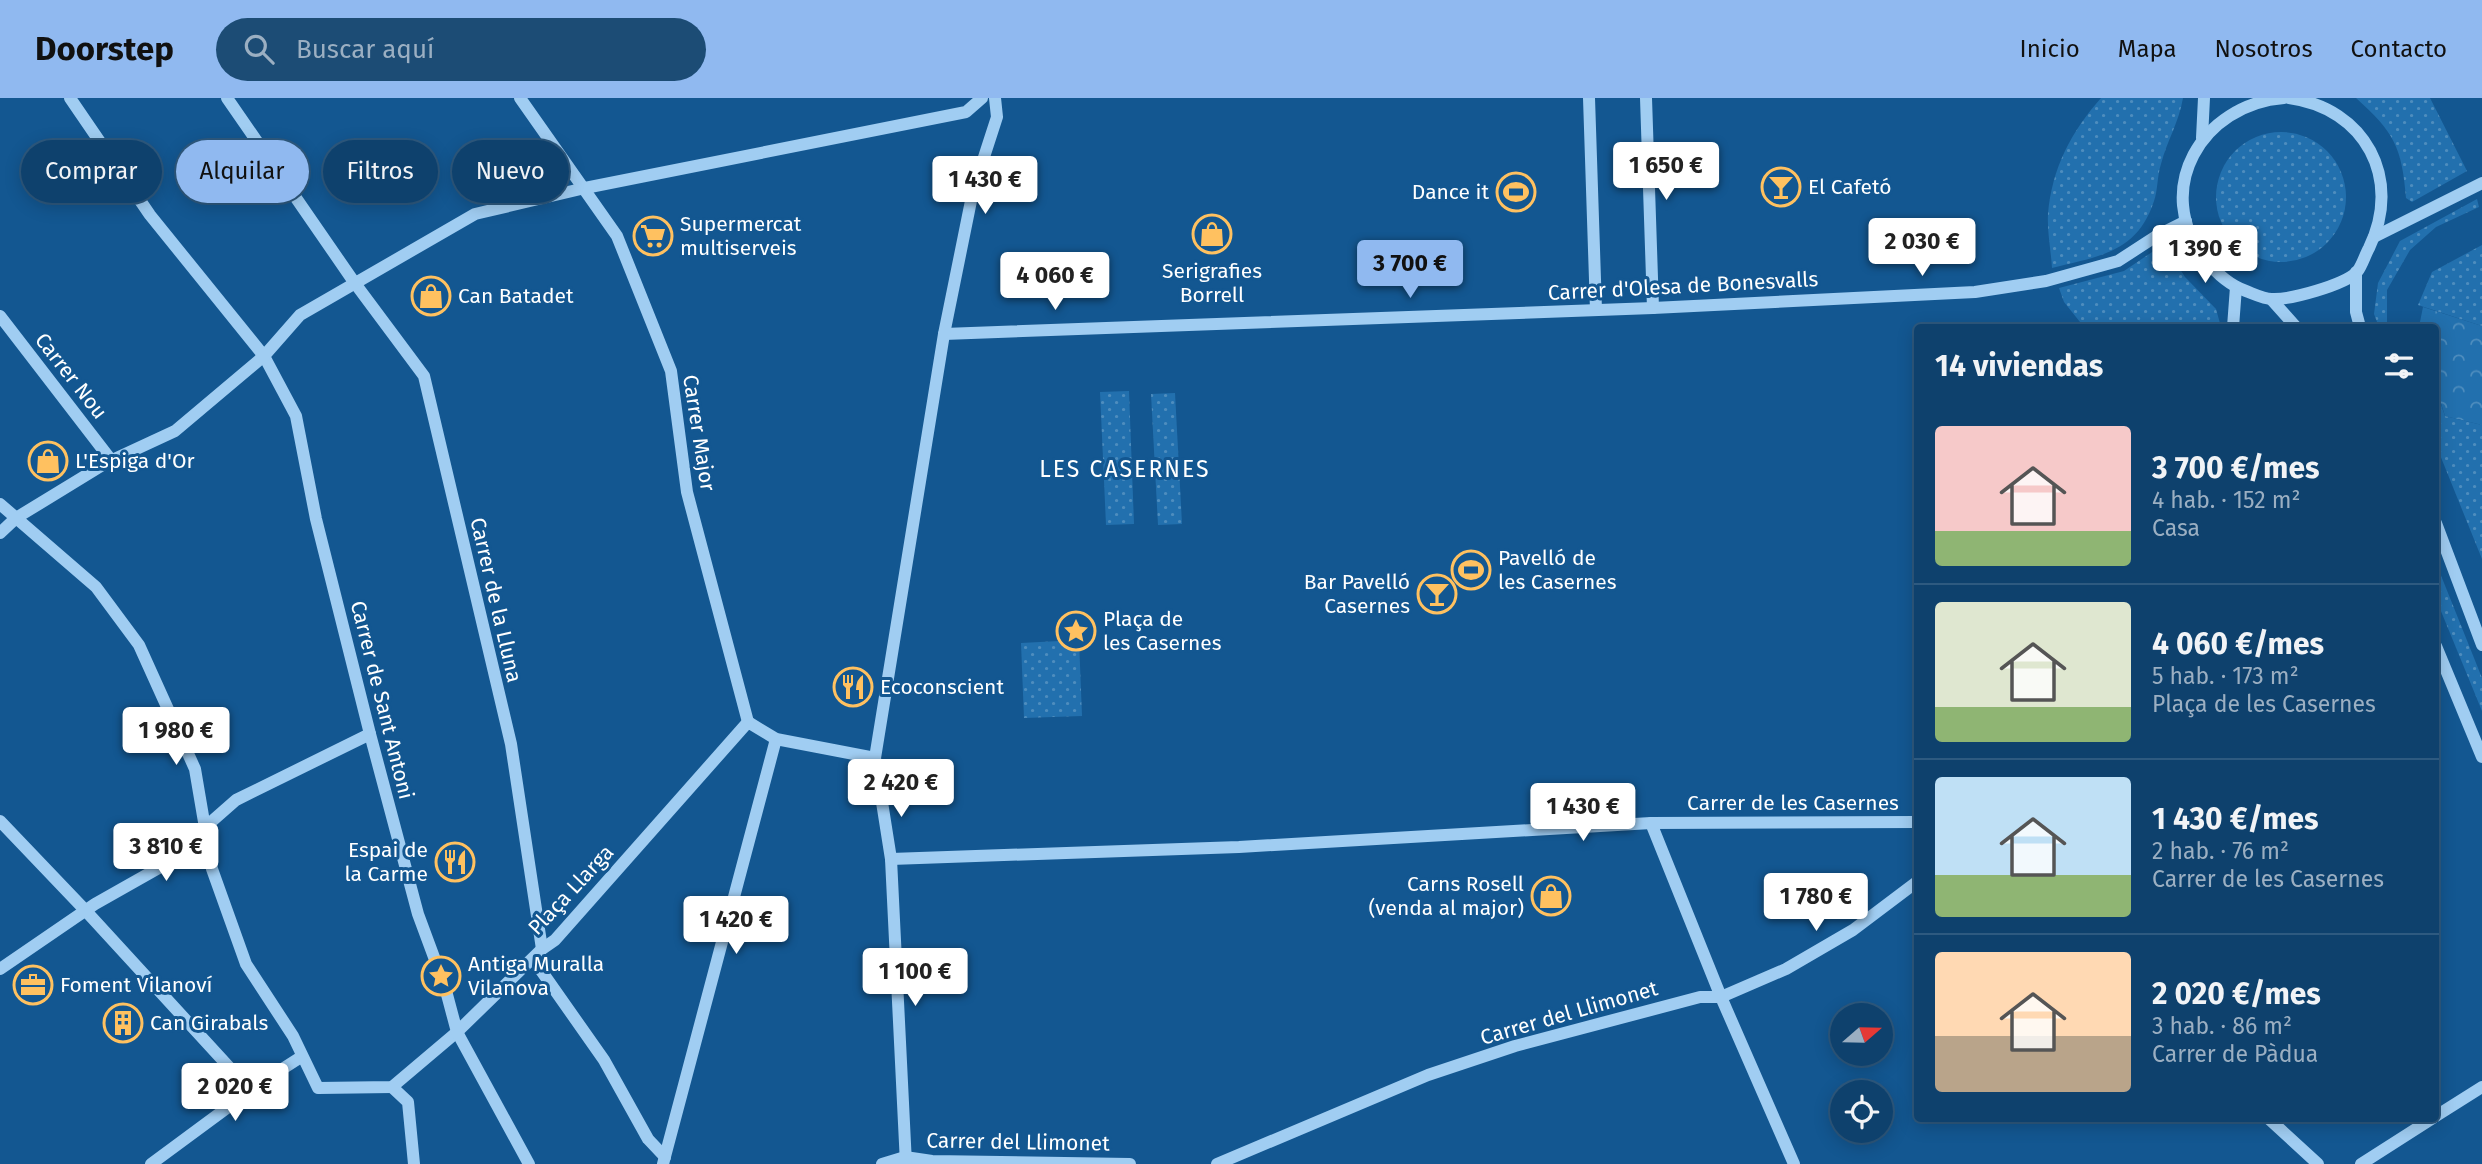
<!DOCTYPE html>
<html lang="es">
<head>
<meta charset="utf-8">
<style>
	:root { --surface:#0e416d; --page:#1c4c75; --text:#f1f3f6; --muted:#9bafc2; --line:#2e5a80; --accent:#90b9f0 }
	body { margin:0; font-family:"Fira Sans",sans-serif; background:var(--page); color:var(--text); height:100vh; display:flex; flex-direction:column; font-size:26px; white-space:nowrap }
	* { box-sizing:border-box; margin:0 }
	p { font-size:23px; color:var(--muted) }
	.icon { flex:none; width:38px; height:38px; fill:none; stroke:currentColor; stroke-width:2; stroke-linecap:round; stroke-linejoin:round }
	.map { position:relative; flex:1; overflow:hidden }
	.drawer { position:absolute; left:1914px; top:226px; width:525px; height:798px; display:flex; flex-direction:column; background:var(--surface); border-radius:7px; box-shadow:0 4px 18px #0003,0 0 0 2px var(--line) }
	.drawer>* { flex:none }
	.top-card { position:absolute; left:21px; top:42px; width:665px; height:63px; display:flex; gap:14px }
	.needle { width:46px; rotate:70deg }
	.fabs { position:absolute; left:1830px; top:905px; display:grid; gap:14px }
	.fabs a { display:grid; place-items:center; width:63px; height:63px; border-radius:50%; background:var(--surface); box-shadow:0 4px 18px #0003,0 0 0 2px var(--line); font-size:35px }
	.price { position:absolute; translate:-50% -60px; padding:0 16px; border-radius:7px; background:#fff; color:#222; font-size:23px; line-height:46px; filter:drop-shadow(0 2px 4px #0008) }
	.price::after { content:''; position:absolute; left:50%; top:42px; width:21px; height:16px; margin-left:-10px; background:inherit; clip-path:polygon(0 0,100% 0,50% 100%) }
	.price.current { background:var(--accent); color:#111 }
	ul { padding:0; list-style:none }
	li { display:flex; align-items:center; gap:21px; height:175px; padding:0 21px }
	li+li { border-top:2px solid var(--line) }
	li span { display:grid; place-items:center; flex:none; width:196px; height:140px; border-radius:7px; color:#555 }
	li>.icon { margin-inline-start:auto }
	span .icon { width:84px; height:84px; fill:#fffc; stroke-width:1 }
	li b { font-size:30px }
	h2 { display:flex; justify-content:space-between; align-items:center; height:84px; padding:0 21px; font-size:30px }
	.chip { padding:0 24px; border-radius:32px; background:var(--surface); box-shadow:0 4px 18px #0003,0 0 0 2px var(--line); font-size:24px; line-height:63px }
	.chip.current { background:var(--accent); color:#111 }
	header { display:flex; align-items:center; gap:42px; box-sizing:border-box; height:98px; padding:0 35px; background:var(--accent); color:#111 }
	header strong { font-size:33px }
	nav { display:flex; gap:38px; margin-inline-start:auto; font-size:24px }
	.search { width:490px; height:63px; background:var(--page); display:flex; align-items:center; gap:18px; box-sizing:border-box; padding:0 24px; border-radius:38px; color:var(--muted); font-size:26px }
	.map>svg:first-child { display:block }
	.park { fill:url(#park-crowns) }
	.garden { fill:url(#garden-dots) }
	.lines { fill:none; stroke-linecap:round; stroke-linejoin:round }
	.minor-tunnel { stroke:#3670a2; stroke-width:12; stroke-dasharray:12 6; stroke-linecap:butt }
	.minor { stroke:#a0cdf2; stroke-width:12 }
	.labels { text-anchor:middle; stroke-width:6; stroke-linejoin:round; paint-order:stroke }
	.poi-label { font-size:21px; fill:#fff; stroke:#135791; text-anchor:start }
	.street-label { font-size:21px; fill:#fff; stroke:#135791 }
	.neighbourhood-label { font-size:23px; letter-spacing:2px; fill:#fff; stroke:#135791 }
</style>
</head>
<body>
<header>
<strong>Doorstep</strong>
<div class="search"><svg class="icon" aria-label="search" viewBox="0 0 24 24"><circle cx="10" cy="10" r="6"/><path d="M15 15l6 6"/></svg>Buscar aquí</div>
<nav><a>Inicio</a><a>Mapa</a><a>Nosotros</a><a>Contacto</a></nav>
</header>
<div class="map">
<svg width="2482" height="1066" viewBox="0 0 2482 1066">
	<defs>
		<pattern id="park-crowns" width="20" height="18" patternUnits="userSpaceOnUse" patternTransform="scale(1.75)"><rect width="20" height="18" fill="#2270ae"/><path d="M2 6a3 3 0 1 1 6 0M12 15a3 3 0 1 1 6 0" fill="none" stroke="#4e8dbe"/></pattern>
		<pattern id="garden-dots" width="8" height="8" patternUnits="userSpaceOnUse" patternTransform="scale(1.75)"><rect width="8" height="8" fill="#2270ae"/><path d="M2 2h.1M6 6h.1" fill="none" stroke="#4e8dbe" stroke-width="1.8" stroke-linecap="round"/></pattern>
	</defs>
	<rect width="100%" height="100%" fill="#135791"/>
	<!-- park -->
	<path class="park" d="M2423 209 2482 228V327L2445 318 2436 289V229H2419Z"/>
	<!-- garden -->
	<g class="garden">
		<path d="M2101 0H2183C2179 24 2167 43 2161 66 2157 78 2158 92 2154 103 2137 155 2099 158 2052 170 2051 153 2047 133 2048 116 2052 70 2071 34 2101 0Z"/>
		<path d="M2356 0H2430L2467 73 2412 104 2406 100C2402 49 2394 34 2356 0Z"/>
		<circle cx="2281" cy="99" r="65"/>
		<path d="M2477 101 2479 109 2436 129 2410 152 2387 192V229H2379L2374 216 2378 185 2400 143Z"/>
		<path d="M2482 147V228L2418 207 2432 174Z"/>
		<path d="M2158 150 2168 152 2185 179 2216 211 2221 229H2084L2064 204 2059 190 2124 173Z"/>
		<path d="M2436 292 2445 318 2482 327V461L2436 347Z"/>
		<path d="M1129 293 1134 426 1106 427 1100 294Z"/>
		<path d="M1175 295 1182 426 1158 427 1151 296Z"/>
		<path d="M2436 465 2482 580V613L2436 501Z"/>
		<path d="M1079 542 1082 618 1024 620 1021 545Z"/>
	</g>
	<g class="lines">
		<!-- minor-tunnel -->
		<path class="minor-tunnel" d="M438 870 445 889"/>
		<!-- minor -->
		<g class="minor">
			<path d="M70 0 150 117 264 258 296 318 316 421 370 636 418 816 438 870"/>
			<path d="M227 0 354 184 424 278 511 646 542 851"/>
			<path d="M520 0 617 138 671 273 687 394 748 624"/>
			<path d="M1589 0 1596 212"/>
			<path d="M1646 0 1653 210"/>
			<path d="M2284 0C2202 6 2151 92 2205 161 2216 175 2229 187 2246 193 2254 196 2264 201 2272 201 2290 202 2344 187 2357 174 2362 168 2365 157 2369 150 2403 81 2365 10 2289 0"/>
			<path d="M2202 40 2204 0"/>
			<path d="M2374 139 2482 85"/>
			<path d="M2356 174V214L2360 229"/>
			<path d="M2271 201 2296 229"/>
			<path d="M0 218 111 362"/>
			<path d="M2233 229 2236 189"/>
			<path d="M944 236 1653 210 1975 194 2046 183 2118 163 2158 137 2186 123"/>
			<path d="M0 406 96 489 139 547 195 671 212 771 246 866 293 938 318 990 392 989 457 934 542 851 555 842 748 624 776 641 875 660"/>
			<path d="M2436 425 2482 547"/>
			<path d="M0 435 16 420 106 365 175 333 264 258 300 217 475 116 585 90 966 14 982 0"/>
			<path d="M2436 548 2482 659"/>
			<path d="M0 723 85 812 251 993"/>
			<path d="M1651 725 1721 899 1794 1066"/>
			<path d="M891 761 1239 749 1651 725 1918 724"/>
			<path d="M533 861 604 962 648 1041 665 1059"/>
			<path d="M0 871 95 806 194 750 203 731 236 702 370 636"/>
			<path d="M445 889 457 934 529 1066"/>
			<path d="M392 989 408 1004 414 1066"/>
			<path d="M2436 1018 2482 989"/>
			<path d="M2268 1020 2318 1066"/>
			<path d="M151 1066 262 984 301 959"/>
			<path d="M663 1066 776 641"/>
			<path d="M882 1066 905 1059 932 1063 1130 1066"/>
			<path d="M906 1066 891 761 875 660 944 236 973 93 997 19 995 0"/>
			<path d="M1217 1066 1428 977 1515 948 1700 899H1721L1786 871 1853 832 1918 783"/>
			<path d="M2361 1066 2433 1020"/>
		</g>
	</g>
	<!-- icons -->
	<defs>
		<symbol id="bar-ring" viewBox="-11 -11 22 22"><circle r="9.5" fill="#135791" stroke="#ffc160" stroke-width="1.5"/><path d="M-6-5H6L.8 .8V4.5H3.5V6h-7V4.5H-.8V.8Z" fill="#ffc160"/></symbol>
		<symbol id="stadium-ring" viewBox="-11 -11 22 22"><circle r="9.5" fill="#135791" stroke="#ffc160" stroke-width="1.5"/><path d="M0-5a6.5 5 0 1 0 0 10a6.5 5 0 1 0 0-10ZM-3.5-1.8h7v3.6h-7Z" fill="#ffc160"/></symbol>
		<symbol id="shop-ring" viewBox="-11 -11 22 22"><circle r="9.5" fill="#135791" stroke="#ffc160" stroke-width="1.5"/><path d="M-5-2.5h2.3a2.7 3.5 0 0 1 5.4 0H5L5.5 6h-11ZM-1.5-2.5h3a1.5 2.3 0 0 0-3 0Z" fill="#ffc160"/></symbol>
		<symbol id="supermarket-ring" viewBox="-11 -11 22 22"><circle r="9.5" fill="#135791" stroke="#ffc160" stroke-width="1.5"/><path d="M-6-5.5h2.5l.6 2H6L4.5 2H-2.5L-4.4-4H-6ZM-1.5 3.2a1.3 1.3 0 1 0 .1 0ZM3 3.2a1.3 1.3 0 1 0 .1 0Z" fill="#ffc160"/></symbol>
		<symbol id="sight-ring" viewBox="-11 -11 22 22"><circle r="9.5" fill="#135791" stroke="#ffc160" stroke-width="1.5"/><path d="M0-6L1.8-2.2L6-1.7L2.9 1.2L3.7 5.4L0 3.3L-3.7 5.4L-2.9 1.2L-6-1.7L-1.8-2.2Z" fill="#ffc160"/></symbol>
		<symbol id="restaurant-ring" viewBox="-11 -11 22 22"><circle r="9.5" fill="#135791" stroke="#ffc160" stroke-width="1.5"/><path d="M-5-6h1v4h1v-4h1v4h1v-4h1v5L-1.5 .5V6h-2V.5L-5-1ZM5-6V6H3V1.5H1.5Q1.5-4 5-6Z" fill="#ffc160"/></symbol>
		<symbol id="office-ring" viewBox="-11 -11 22 22"><circle r="9.5" fill="#135791" stroke="#ffc160" stroke-width="1.5"/><path d="M-6-3h4V-5.5h4V-3h4V5H-6ZM-1-4.5V-3h2v-1.5ZM-6 0V1H6V0Z" fill="#ffc160"/></symbol>
		<symbol id="building-ring" viewBox="-11 -11 22 22"><circle r="9.5" fill="#135791" stroke="#ffc160" stroke-width="1.5"/><path d="M-4-6H4V6H1V3H-1V6H-4ZM-2.5-4.3h1.7v1.8h-1.7ZM.8-4.3h1.7v1.8H.8ZM-2.5-1h1.7V.8h-1.7ZM.8-1h1.7V.8H.8Z" fill="#ffc160"/></symbol>
	</defs>
	<g fill-rule="evenodd">
		<use href="#bar-ring" x="1759" y="67" width="44" height="44"/>
		<use href="#stadium-ring" x="1494" y="72" width="44" height="44"/>
		<use href="#shop-ring" x="1190" y="114" width="44" height="44"/>
		<use href="#supermarket-ring" x="631" y="116" width="44" height="44"/>
		<use href="#shop-ring" x="409" y="176" width="44" height="44"/>
		<use href="#shop-ring" x="26" y="341" width="44" height="44"/>
		<use href="#stadium-ring" x="1449" y="450" width="44" height="44"/>
		<use href="#bar-ring" x="1415" y="474" width="44" height="44"/>
		<use href="#sight-ring" x="1054" y="511" width="44" height="44"/>
		<use href="#restaurant-ring" x="831" y="567" width="44" height="44"/>
		<use href="#restaurant-ring" x="433" y="742" width="44" height="44"/>
		<use href="#shop-ring" x="1529" y="776" width="44" height="44"/>
		<use href="#sight-ring" x="419" y="856" width="44" height="44"/>
		<use href="#office-ring" x="11" y="865" width="44" height="44"/>
		<use href="#building-ring" x="101" y="903" width="44" height="44"/>
	</g>
	<g class="labels">
		<!-- poi labels -->
		<g class="poi-label">
			<text x="1808" y="96">El Cafetó</text>
			<text x="1489" y="101" text-anchor="end">Dance it</text>
			<text x="680" y="133">Supermercat<tspan x="680" dy="24">multiserveis</tspan></text>
			<text x="1212" y="180" text-anchor="middle">Serigrafies<tspan x="1212" dy="24">Borrell</tspan></text>
			<text x="458" y="205">Can Batadet</text>
			<text x="75" y="370">L'Espiga d'Or</text>
			<text x="1498" y="467">Pavelló de<tspan x="1498" dy="24">les Casernes</tspan></text>
			<text x="1410" y="491" text-anchor="end">Bar Pavelló<tspan x="1410" dy="24">Casernes</tspan></text>
			<text x="1103" y="528">Plaça de<tspan x="1103" dy="24">les Casernes</tspan></text>
			<text x="880" y="596">Ecoconscient</text>
			<text x="428" y="759" text-anchor="end">Espai de<tspan x="428" dy="24">la Carme</tspan></text>
			<text x="1524" y="793" text-anchor="end">Carns Rosell<tspan x="1524" dy="24">(venda al major)</tspan></text>
			<text x="468" y="873">Antiga Muralla<tspan x="468" dy="24">Vilanova</tspan></text>
			<text x="60" y="894">Foment Vilanoví</text>
			<text x="150" y="932">Can Girabals</text>
		</g>
		<!-- street labels -->
		<g class="street-label">
			<text transform="translate(1683 188) rotate(-3)" y="7">Carrer d'Olesa de Bonesvalls</text>
			<text transform="translate(71 278) rotate(52)" y="7">Carrer Nou</text>
			<text transform="translate(699 335) rotate(81)" y="7">Carrer Major</text>
			<text transform="translate(496 502) rotate(77)" y="7">Carrer de la Lluna</text>
			<text transform="translate(382 602) rotate(76)" y="7">Carrer de Sant Antoni</text>
			<text x="1793" y="712">Carrer de les Casernes</text>
			<text transform="translate(571 792) rotate(-47)" y="7">Plaça Llarga</text>
			<text transform="translate(1569 915) rotate(-16)" y="7">Carrer del Llimonet</text>
			<text transform="translate(1018 1044) rotate(1)" y="7">Carrer del Llimonet</text>
		</g>
		<!-- neighbourhood labels -->
		<g class="neighbourhood-label">
			<text x="1125" y="379">LES CASERNES</text>
		</g>
	</g>
</svg>
<div class="fabs">
<a><svg class="needle" viewBox="-14 -14 28 28"><path d="M0-13l5 13h-10z" fill="#e53935"/><path d="M0 13l5-13h-10z" fill="#9bafc2"/></svg></a>
<a><svg class="icon" aria-label="locate" viewBox="0 0 24 24"><circle cx="12" cy="12" r="6"/><path d="M12 2v4M12 18v4M2 12h4M18 12h4"/></svg></a>
</div>
<b class="price" style="left:1666px;top:104px">1 650 €</b>
<b class="price" style="left:985px;top:118px">1 430 €</b>
<b class="price" style="left:1922px;top:180px">2 030 €</b>
<b class="price" style="left:2205px;top:187px">1 390 €</b>
<b class="price current" style="left:1410px;top:202px">3 700 €</b>
<b class="price" style="left:1055px;top:214px">4 060 €</b>
<b class="price" style="left:176px;top:669px">1 980 €</b>
<b class="price" style="left:901px;top:721px">2 420 €</b>
<b class="price" style="left:1583px;top:745px">1 430 €</b>
<b class="price" style="left:166px;top:785px">3 810 €</b>
<b class="price" style="left:1816px;top:835px">1 780 €</b>
<b class="price" style="left:736px;top:858px">1 420 €</b>
<b class="price" style="left:915px;top:910px">1 100 €</b>
<b class="price" style="left:235px;top:1025px">2 020 €</b>
<div class="top-card">
<a class="chip">Comprar</a>
<a class="chip current">Alquilar</a>
<a class="chip">Filtros</a>
<a class="chip">Nuevo</a>
</div>
<section class="drawer">
<h2>14 viviendas<svg class="icon" aria-label="filters" viewBox="0 0 24 24"><path d="M4 7h16M4 17h16"/><circle cx="9" cy="7" r="2"/><circle cx="15" cy="17" r="2"/></svg></h2>
<ul>
<li><span style="background:linear-gradient(#f6c9c9 75%,#8fb573 0)"><svg class="icon" aria-label="home" viewBox="0 0 24 24"><path d="M3 11l9-7 9 7M6 9v11h12V9"/></svg></span><div><b>3 700 €/mes</b><p>4 hab. · 152 m²</p><p>Casa</p></div></li>
<li><span style="background:linear-gradient(#dfe7d0 75%,#8fb573 0)"><svg class="icon" aria-label="home" viewBox="0 0 24 24"><path d="M3 11l9-7 9 7M6 9v11h12V9"/></svg></span><div><b>4 060 €/mes</b><p>5 hab. · 173 m²</p><p>Plaça de les Casernes</p></div></li>
<li><span style="background:linear-gradient(#bfe0f5 70%,#8fb573 0)"><svg class="icon" aria-label="home" viewBox="0 0 24 24"><path d="M3 11l9-7 9 7M6 9v11h12V9"/></svg></span><div><b>1 430 €/mes</b><p>2 hab. · 76 m²</p><p>Carrer de les Casernes</p></div></li>
<li><span style="background:linear-gradient(#ffd9b3 60%,#b9a48a 0)"><svg class="icon" aria-label="home" viewBox="0 0 24 24"><path d="M3 11l9-7 9 7M6 9v11h12V9"/></svg></span><div><b>2 020 €/mes</b><p>3 hab. · 86 m²</p><p>Carrer de Pàdua</p></div></li>
</ul>
</section>
</div>
</body>
</html>
